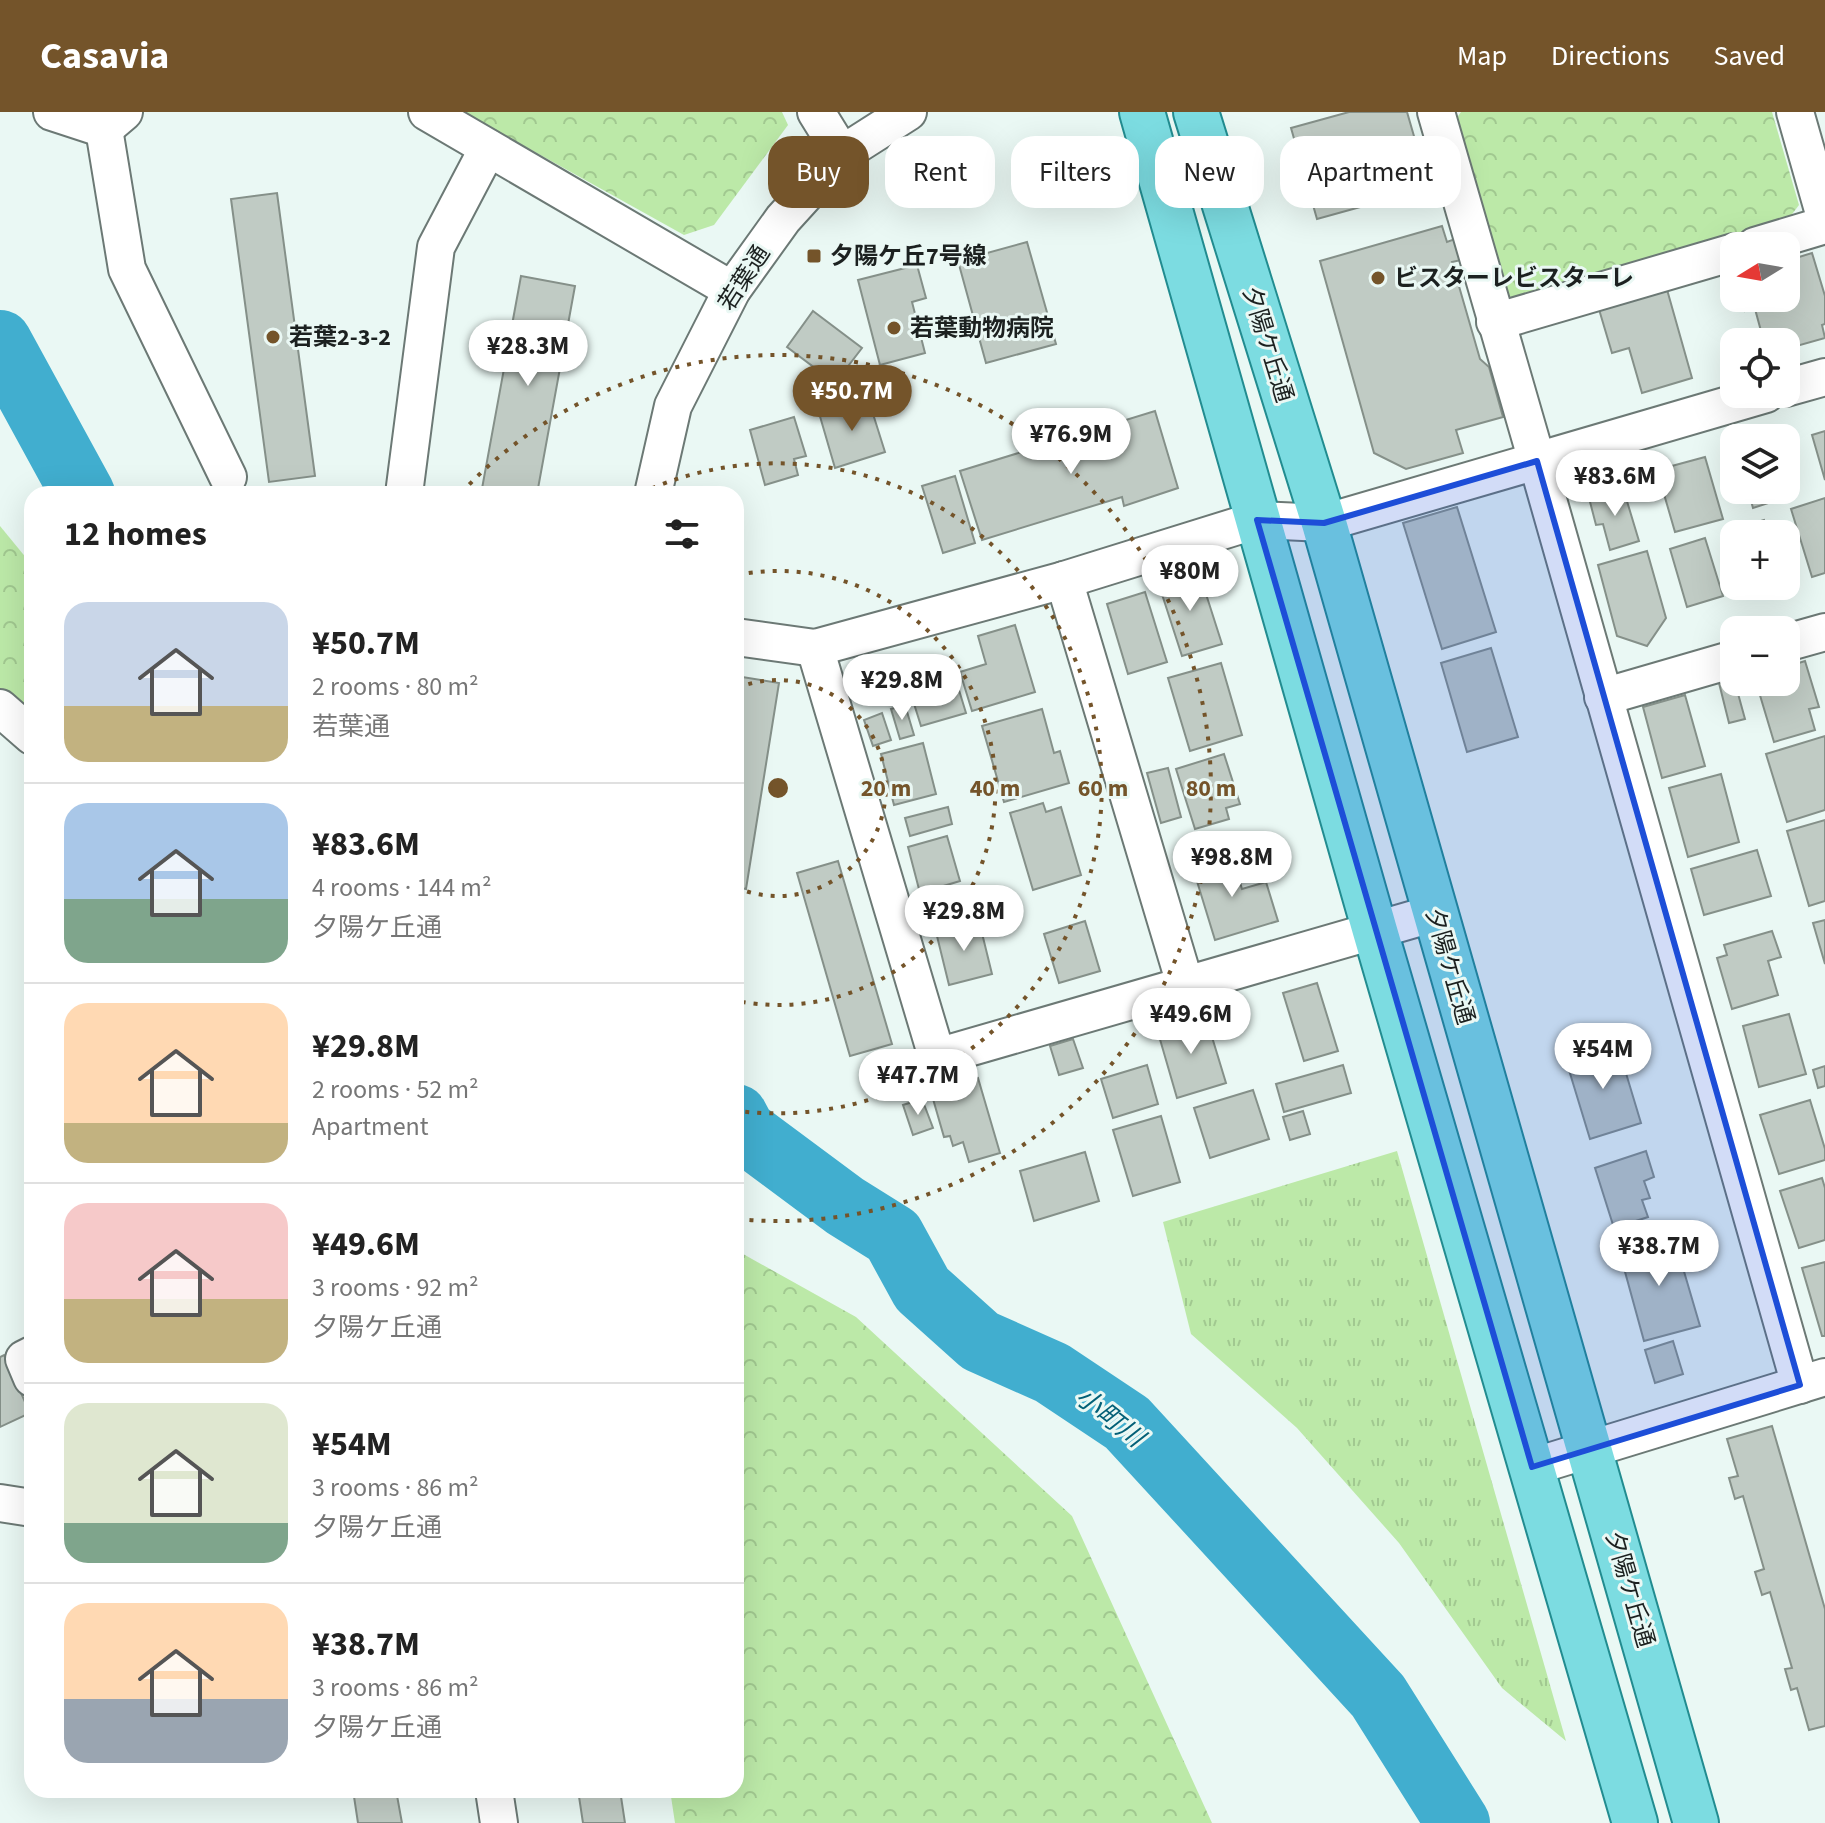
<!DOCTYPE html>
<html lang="en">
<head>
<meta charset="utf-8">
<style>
	:root { --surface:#fff; --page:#f2f2f2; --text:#222; --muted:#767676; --line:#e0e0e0; --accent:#74542a }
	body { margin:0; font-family:"Source Sans 3","Noto Sans JP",sans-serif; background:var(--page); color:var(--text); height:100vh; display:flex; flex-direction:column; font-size:30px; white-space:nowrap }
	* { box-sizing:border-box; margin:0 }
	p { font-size:26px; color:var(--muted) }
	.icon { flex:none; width:44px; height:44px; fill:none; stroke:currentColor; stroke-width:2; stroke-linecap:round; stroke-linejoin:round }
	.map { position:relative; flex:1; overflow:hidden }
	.side { position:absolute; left:24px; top:374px; width:720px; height:1312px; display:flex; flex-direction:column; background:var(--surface); border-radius:24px; box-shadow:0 8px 32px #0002 }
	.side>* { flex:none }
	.top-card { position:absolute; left:768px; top:24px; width:760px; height:72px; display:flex; gap:16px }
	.needle { width:52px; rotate:259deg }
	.tools { position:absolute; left:1720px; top:120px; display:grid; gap:16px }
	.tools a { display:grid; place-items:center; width:80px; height:80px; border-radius:16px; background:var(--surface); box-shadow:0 8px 32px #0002; font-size:40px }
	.price { position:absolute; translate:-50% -68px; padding:0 18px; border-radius:28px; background:#fff; color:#222; font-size:26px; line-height:52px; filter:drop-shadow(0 2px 4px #0008) }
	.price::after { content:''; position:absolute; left:50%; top:48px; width:24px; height:18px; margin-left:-12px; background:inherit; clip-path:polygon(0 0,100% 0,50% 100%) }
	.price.active { background:var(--accent); color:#fff }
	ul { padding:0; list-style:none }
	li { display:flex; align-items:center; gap:24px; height:200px; padding:0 40px }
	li+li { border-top:2px solid var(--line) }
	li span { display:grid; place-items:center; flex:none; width:224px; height:160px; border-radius:24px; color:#555 }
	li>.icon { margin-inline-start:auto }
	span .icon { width:96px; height:96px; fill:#fffc; stroke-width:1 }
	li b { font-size:34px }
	h2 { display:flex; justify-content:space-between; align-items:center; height:96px; padding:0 40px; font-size:34px }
	.pill { padding:0 28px; border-radius:24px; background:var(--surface); box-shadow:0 8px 32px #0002; font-size:28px; line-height:72px }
	.pill.active { background:var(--accent); color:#fff }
	header { display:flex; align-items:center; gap:48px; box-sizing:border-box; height:112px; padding:0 40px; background:var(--accent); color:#fff }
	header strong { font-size:38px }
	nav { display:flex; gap:44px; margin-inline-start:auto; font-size:28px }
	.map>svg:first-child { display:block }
	.grass { fill:url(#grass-tufts) }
	.forest { fill:url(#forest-crowns) }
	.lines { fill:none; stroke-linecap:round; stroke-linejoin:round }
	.river { stroke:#41aecf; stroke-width:64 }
	.building { fill:#c0cbc4; stroke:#859089; stroke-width:2 }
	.minor-casing { stroke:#6c7975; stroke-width:40 }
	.major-casing { stroke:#228c90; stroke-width:48 }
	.minor { stroke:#fff; stroke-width:36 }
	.major { stroke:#7cdce1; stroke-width:44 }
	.marked { fill:#1d4ed8; fill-opacity:0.2; stroke:#1d4ed8; stroke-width:6; stroke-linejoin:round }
	.ring { fill:none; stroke:#74542a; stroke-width:4; stroke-dasharray:4 8 }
	.poi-dot { fill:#74542a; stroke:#eaf8f4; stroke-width:3 }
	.labels { text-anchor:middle; stroke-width:6; stroke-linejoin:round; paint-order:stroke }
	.poi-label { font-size:24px; font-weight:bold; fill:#1c2120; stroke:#eaf8f4; text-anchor:start }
	.street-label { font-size:24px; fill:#1c2120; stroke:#eaf8f4 }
	.water-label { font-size:26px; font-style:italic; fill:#036077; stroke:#eaf8f4 }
	.centre { fill:#74542a; stroke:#eaf8f4; stroke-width:4 }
	.ring-label { font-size:24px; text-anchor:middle; font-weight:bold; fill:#74542a; stroke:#eaf8f4; stroke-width:6; stroke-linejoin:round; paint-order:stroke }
</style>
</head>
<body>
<header>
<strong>Casavia</strong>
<nav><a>Map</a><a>Directions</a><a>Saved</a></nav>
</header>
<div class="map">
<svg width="1825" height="1711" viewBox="0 0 1825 1711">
	<defs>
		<pattern id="grass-tufts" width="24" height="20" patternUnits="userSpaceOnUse" patternTransform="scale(2)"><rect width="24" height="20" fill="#bce9a8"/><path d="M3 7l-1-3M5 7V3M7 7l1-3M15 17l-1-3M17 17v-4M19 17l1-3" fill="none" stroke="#a1c890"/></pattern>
		<pattern id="forest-crowns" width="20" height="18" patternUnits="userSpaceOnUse" patternTransform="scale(2)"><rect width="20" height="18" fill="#bce9a8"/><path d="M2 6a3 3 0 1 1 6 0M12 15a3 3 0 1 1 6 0" fill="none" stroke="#a1c890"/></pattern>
	</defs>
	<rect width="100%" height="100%" fill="#eaf8f4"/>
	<!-- grass -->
	<path class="grass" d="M1397 1039 1566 1629 1502 1576 1399 1431 1297 1316 1191 1222 1163 1110Z"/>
	<!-- forest -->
	<g class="forest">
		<path d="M463 0H782L788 13 714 113 684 123Z"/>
		<path d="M1461 0H1772L1799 93 1780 118 1525 194 1500 178 1453 11Z"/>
		<path d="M0 414 32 453V632L0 600Z"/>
		<path d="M736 1138 856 1205 1072 1404 1212 1711H675L670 1678H736Z"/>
	</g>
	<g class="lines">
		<!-- river -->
		<g class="river">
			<path d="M0 230 83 382"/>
			<path d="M736 1004 744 1019 845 1094 893 1124 922 1177 980 1229 1052 1261 1127 1311 1378 1584 1458 1711"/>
		</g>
	</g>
	<!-- building -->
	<g class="building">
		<path d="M1349 0H1407L1429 76 1317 107 1291 16Z"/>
		<path d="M277 81 315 364 269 370 231 87Z"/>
		<path d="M1442 114 1447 130 1455 127 1461 148 1452 150 1480 247 1489 255 1503 305 1456 318 1463 341 1406 357 1374 341 1320 149Z"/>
		<path d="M1027 130 1056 232 986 251 958 149Z"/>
		<path d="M1812 141 1825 184V212L1822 213 1825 226 1786 237V230H1764L1755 197 1745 199 1741 186H1786V149Z"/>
		<path d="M917 153 926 186 912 190 925 241 880 253 858 168Z"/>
		<path d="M521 164 575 174 537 382H481Z"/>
		<path d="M1666 174 1692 266 1642 281 1629 236 1612 241 1598 194Z"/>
		<path d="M813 199 862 236 835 271 787 235Z"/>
		<path d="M868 286 885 340 835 356 819 301Z"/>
		<path d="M1155 299 1178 376 1124 394 1122 385 982 428 960 359Z"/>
		<path d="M794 305 806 344 794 347 798 363 765 373 750 318Z"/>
		<path d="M1825 319V368L1812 323Z"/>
		<path d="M1705 345 1723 407 1675 420 1657 358Z"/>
		<path d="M1786 359 1793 383 1753 396 1748 378H1786Z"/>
		<path d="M955 364 975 431 943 441 922 374Z"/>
		<path d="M1623 376 1639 429 1610 438 1603 412 1596 413 1589 386Z"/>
		<path d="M1825 386V461L1812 465 1791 397Z"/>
		<path d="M1457 395 1496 520 1442 537 1403 411Z"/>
		<path d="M1764 408 1768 422H1734V440L1728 419Z"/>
		<path d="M1705 426 1723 484 1687 495 1670 437Z"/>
		<path d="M1647 439 1666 506 1647 534 1617 524 1598 453Z"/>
		<path d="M1198 457 1222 532 1182 544 1158 470Z"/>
		<path d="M1744 474H1781L1747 484Z"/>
		<path d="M1145 480 1167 550 1128 562 1107 492Z"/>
		<path d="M1015 513 1035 580 972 599 960 560 986 552 978 524Z"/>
		<path d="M1491 536 1518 625 1467 640 1441 551Z"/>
		<path d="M1805 549 1819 595 1809 597 1815 618 1774 630 1756 570H1786V555Z"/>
		<path d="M1221 551 1242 623 1190 639 1168 566Z"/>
		<path d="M736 564 779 571 746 777 736 775Z"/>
		<path d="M955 565 966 601 921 614 910 579Z"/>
		<path d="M1734 567 1745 607 1729 611 1719 571Z"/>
		<path d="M1685 583 1705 654 1662 666 1643 595Z"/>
		<path d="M905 593 914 623 900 627 891 597Z"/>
		<path d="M1042 597 1054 641 1060 639 1069 671 1004 690 982 614Z"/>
		<path d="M882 601 891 628 873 634 864 608Z"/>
		<path d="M1825 624V698L1787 710 1766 642Z"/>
		<path d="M923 631 936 682 894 693 881 642Z"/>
		<path d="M1224 642 1240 692 1226 696 1229 707 1195 717 1176 657Z"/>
		<path d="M1168 656 1181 705 1161 711 1147 661Z"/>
		<path d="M1721 662 1739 730 1688 745 1669 676Z"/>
		<path d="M1043 691 1046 700 1061 695 1081 763 1033 778 1010 701Z"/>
		<path d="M948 695 952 712 910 724 905 706Z"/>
		<path d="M1825 708V789L1809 794 1787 719Z"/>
		<path d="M947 724 960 769 920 781 908 735Z"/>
		<path d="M1757 738 1771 784 1704 803 1691 757Z"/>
		<path d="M1231 741 1242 777 1266 770 1278 809 1215 828 1192 753Z"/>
		<path d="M838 749 892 932 850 944 797 761Z"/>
		<path d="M1825 808V852L1813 811Z"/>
		<path d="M979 809 992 862 949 873 936 820Z"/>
		<path d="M1085 809 1100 859 1059 871 1044 822Z"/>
		<path d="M1772 819 1781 845 1768 849 1778 883 1732 897 1717 846 1727 843 1724 833Z"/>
		<path d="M1317 871 1338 939 1304 949 1283 881Z"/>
		<path d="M1205 902 1226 971 1177 986 1157 917Z"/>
		<path d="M1789 902 1806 962 1759 975 1743 914Z"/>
		<path d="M1073 927 1083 956 1059 963 1050 934Z"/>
		<path d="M1610 931 1615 951 1622 948 1641 1011 1590 1027 1565 945Z"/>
		<path d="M1147 953 1158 992 1113 1006 1101 967Z"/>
		<path d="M1343 953 1351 981 1284 1000 1276 972Z"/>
		<path d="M1825 954V974L1818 976 1813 958Z"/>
		<path d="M978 966 1000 1041 969 1050 963 1030 953 1034 950 1024 944 1025 931 980Z"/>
		<path d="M1253 978 1269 1027 1210 1046 1194 996Z"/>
		<path d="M922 987 933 1016 913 1023 903 993Z"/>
		<path d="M1810 988 1825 1037V1048L1779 1062 1760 1003Z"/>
		<path d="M1303 999 1310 1022 1290 1028 1283 1005Z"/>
		<path d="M1161 1004 1180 1070 1133 1084 1113 1018Z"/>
		<path d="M1646 1039 1654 1065 1644 1069 1650 1086 1642 1088 1648 1105 1614 1116 1595 1056Z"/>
		<path d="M1085 1040 1099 1089 1034 1109 1020 1059Z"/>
		<path d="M1822 1066 1825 1076V1128L1799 1136 1780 1079Z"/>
		<path d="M1673 1122 1700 1214 1644 1229 1619 1138Z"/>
		<path d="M1825 1150V1224H1822L1802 1156Z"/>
		<path d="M1673 1229 1683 1262 1655 1271 1645 1238Z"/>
		<path d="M4 1243 30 1301 0 1315V1245Z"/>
		<path d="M1772 1314 1825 1497V1614L1809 1618 1797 1576 1791 1578 1785 1557 1792 1556 1770 1480 1762 1483 1755 1460 1764 1457 1743 1384 1735 1387 1729 1366 1738 1364 1727 1327Z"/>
		<path d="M353 1678H396L402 1711H358Z"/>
		<path d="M578 1678H620L625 1711H583Z"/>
	</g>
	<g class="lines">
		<defs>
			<g id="minor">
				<path d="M52 0 104 17 124 0"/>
				<path d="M427 0 732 178"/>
				<path d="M816 0 842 42"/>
				<path d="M1436 0 1537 349 1800 1273"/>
				<path d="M1795 0 1825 105"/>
				<path d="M104 17 127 157 228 365"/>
				<path d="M1755 134 1825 113"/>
				<path d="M1495 210 1734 140"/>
				<path d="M1786 276 1825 265"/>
				<path d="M404 382 436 135 488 36"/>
				<path d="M653 382 673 294 732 178 783 107 842 42 908 0"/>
				<path d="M1064 468 1185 872"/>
				<path d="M736 525 815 536 1064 468 1257 408 1324 411 1766 282"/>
				<path d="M1786 531 1825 520"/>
				<path d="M815 536 937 945 1435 801"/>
				<path d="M1603 585 1734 547"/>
				<path d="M0 596 32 624"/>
				<path d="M32 1243 24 1247 32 1266"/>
				<path d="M1532 1355 1825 1265"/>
				<path d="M0 1391 32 1396"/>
				<path d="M494 1678 499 1711"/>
			</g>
			<g id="major">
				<path d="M1142 0 1375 819 1635 1711"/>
				<path d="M1196 0 1324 411 1696 1711"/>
			</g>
		</defs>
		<!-- minor casing -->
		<use href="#minor" class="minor-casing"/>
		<!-- major casing -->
		<use href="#major" class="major-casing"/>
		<!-- minor -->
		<use href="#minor" class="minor"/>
		<!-- major -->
		<use href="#major" class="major"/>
	</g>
	<!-- marked area -->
	<path class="marked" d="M1537 349 1800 1273 1532 1355 1257 408 1324 411Z"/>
	<!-- distance rings -->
	<g class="ring">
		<path d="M737 576A108 108 0 1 1 737 776"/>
		<path d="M737 463A217 217 0 1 1 737 889"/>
		<path d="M641 381A325 325 0 1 1 738 999"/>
		<path d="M461 381A433 433 0 1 1 736 1107"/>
	</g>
	<!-- markers -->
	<g class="poi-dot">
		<rect x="806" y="136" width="16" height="16" rx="4"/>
		<circle cx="1378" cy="166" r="8"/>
		<circle cx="894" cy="216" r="8"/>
		<circle cx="273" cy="225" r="8"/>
	</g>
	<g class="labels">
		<!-- poi labels -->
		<g class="poi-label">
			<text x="830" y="152">夕陽ケ丘7号線</text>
			<text x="1394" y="174">ビスターレビスターレ</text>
			<text x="910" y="224">若葉動物病院</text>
			<text x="289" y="233">若葉2-3-2</text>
		</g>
		<!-- street labels -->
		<g class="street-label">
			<text transform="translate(744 166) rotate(-57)" y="8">若葉通</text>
			<text transform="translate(1268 232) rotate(73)" y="8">夕陽ケ丘通</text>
			<text transform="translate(1450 854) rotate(74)" y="8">夕陽ケ丘通</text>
			<text transform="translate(1630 1477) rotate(74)" y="8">夕陽ケ丘通</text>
		</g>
		<!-- water labels -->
		<g class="water-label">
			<text transform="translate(1110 1305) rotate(38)" y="9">小町川</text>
		</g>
	</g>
	<circle cx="778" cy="676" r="12" class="centre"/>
	<g class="ring-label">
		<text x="886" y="684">20 m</text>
		<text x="995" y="684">40 m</text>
		<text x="1103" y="684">60 m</text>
		<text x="1211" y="684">80 m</text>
	</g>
</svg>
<div class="tools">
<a><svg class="needle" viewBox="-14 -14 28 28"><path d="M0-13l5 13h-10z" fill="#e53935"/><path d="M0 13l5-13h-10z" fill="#767676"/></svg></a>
<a><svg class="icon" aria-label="locate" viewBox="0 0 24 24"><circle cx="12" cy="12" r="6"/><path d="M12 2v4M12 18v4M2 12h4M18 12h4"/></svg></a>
<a><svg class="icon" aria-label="layers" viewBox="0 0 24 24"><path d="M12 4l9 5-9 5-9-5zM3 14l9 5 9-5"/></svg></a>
<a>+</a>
<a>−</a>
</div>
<b class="price" style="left:528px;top:276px">¥28.3M</b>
<b class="price active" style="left:852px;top:321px">¥50.7M</b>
<b class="price" style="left:1071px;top:364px">¥76.9M</b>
<b class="price" style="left:1615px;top:406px">¥83.6M</b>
<b class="price" style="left:1190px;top:501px">¥80M</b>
<b class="price" style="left:902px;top:610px">¥29.8M</b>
<b class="price" style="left:1232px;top:787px">¥98.8M</b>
<b class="price" style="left:964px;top:841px">¥29.8M</b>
<b class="price" style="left:1191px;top:944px">¥49.6M</b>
<b class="price" style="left:1603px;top:979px">¥54M</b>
<b class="price" style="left:918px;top:1005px">¥47.7M</b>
<b class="price" style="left:1659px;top:1176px">¥38.7M</b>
<div class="top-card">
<a class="pill active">Buy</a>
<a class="pill">Rent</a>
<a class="pill">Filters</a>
<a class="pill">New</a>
<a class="pill">Apartment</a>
</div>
<section class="side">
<h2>12 homes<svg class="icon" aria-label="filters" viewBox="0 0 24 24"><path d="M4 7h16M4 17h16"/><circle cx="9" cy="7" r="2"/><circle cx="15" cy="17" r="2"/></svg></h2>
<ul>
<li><span style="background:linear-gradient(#c9d6e8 65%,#c2b280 0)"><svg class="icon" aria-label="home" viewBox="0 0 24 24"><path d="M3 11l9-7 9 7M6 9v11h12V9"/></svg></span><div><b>¥50.7M</b><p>2 rooms · 80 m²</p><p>若葉通</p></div></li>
<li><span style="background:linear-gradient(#a9c7e8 60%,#7fa58c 0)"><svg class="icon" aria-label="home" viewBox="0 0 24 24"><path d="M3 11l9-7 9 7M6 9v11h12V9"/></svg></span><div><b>¥83.6M</b><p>4 rooms · 144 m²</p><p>夕陽ケ丘通</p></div></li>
<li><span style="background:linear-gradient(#ffd9b3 75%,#c2b280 0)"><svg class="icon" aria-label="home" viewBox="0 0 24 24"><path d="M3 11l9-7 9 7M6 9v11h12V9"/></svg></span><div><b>¥29.8M</b><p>2 rooms · 52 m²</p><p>Apartment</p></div></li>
<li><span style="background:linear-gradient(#f6c9c9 60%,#c2b280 0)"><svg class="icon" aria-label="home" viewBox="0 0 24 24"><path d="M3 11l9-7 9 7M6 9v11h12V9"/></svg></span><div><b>¥49.6M</b><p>3 rooms · 92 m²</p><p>夕陽ケ丘通</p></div></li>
<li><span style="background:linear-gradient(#dfe7d0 75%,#7fa58c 0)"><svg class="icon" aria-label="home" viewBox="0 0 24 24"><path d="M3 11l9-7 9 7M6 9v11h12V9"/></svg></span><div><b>¥54M</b><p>3 rooms · 86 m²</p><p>夕陽ケ丘通</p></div></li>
<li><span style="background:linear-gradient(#ffd9b3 60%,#9aa5b1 0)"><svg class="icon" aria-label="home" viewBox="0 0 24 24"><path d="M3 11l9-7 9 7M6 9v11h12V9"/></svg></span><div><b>¥38.7M</b><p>3 rooms · 86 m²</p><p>夕陽ケ丘通</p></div></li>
</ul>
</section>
</div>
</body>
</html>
